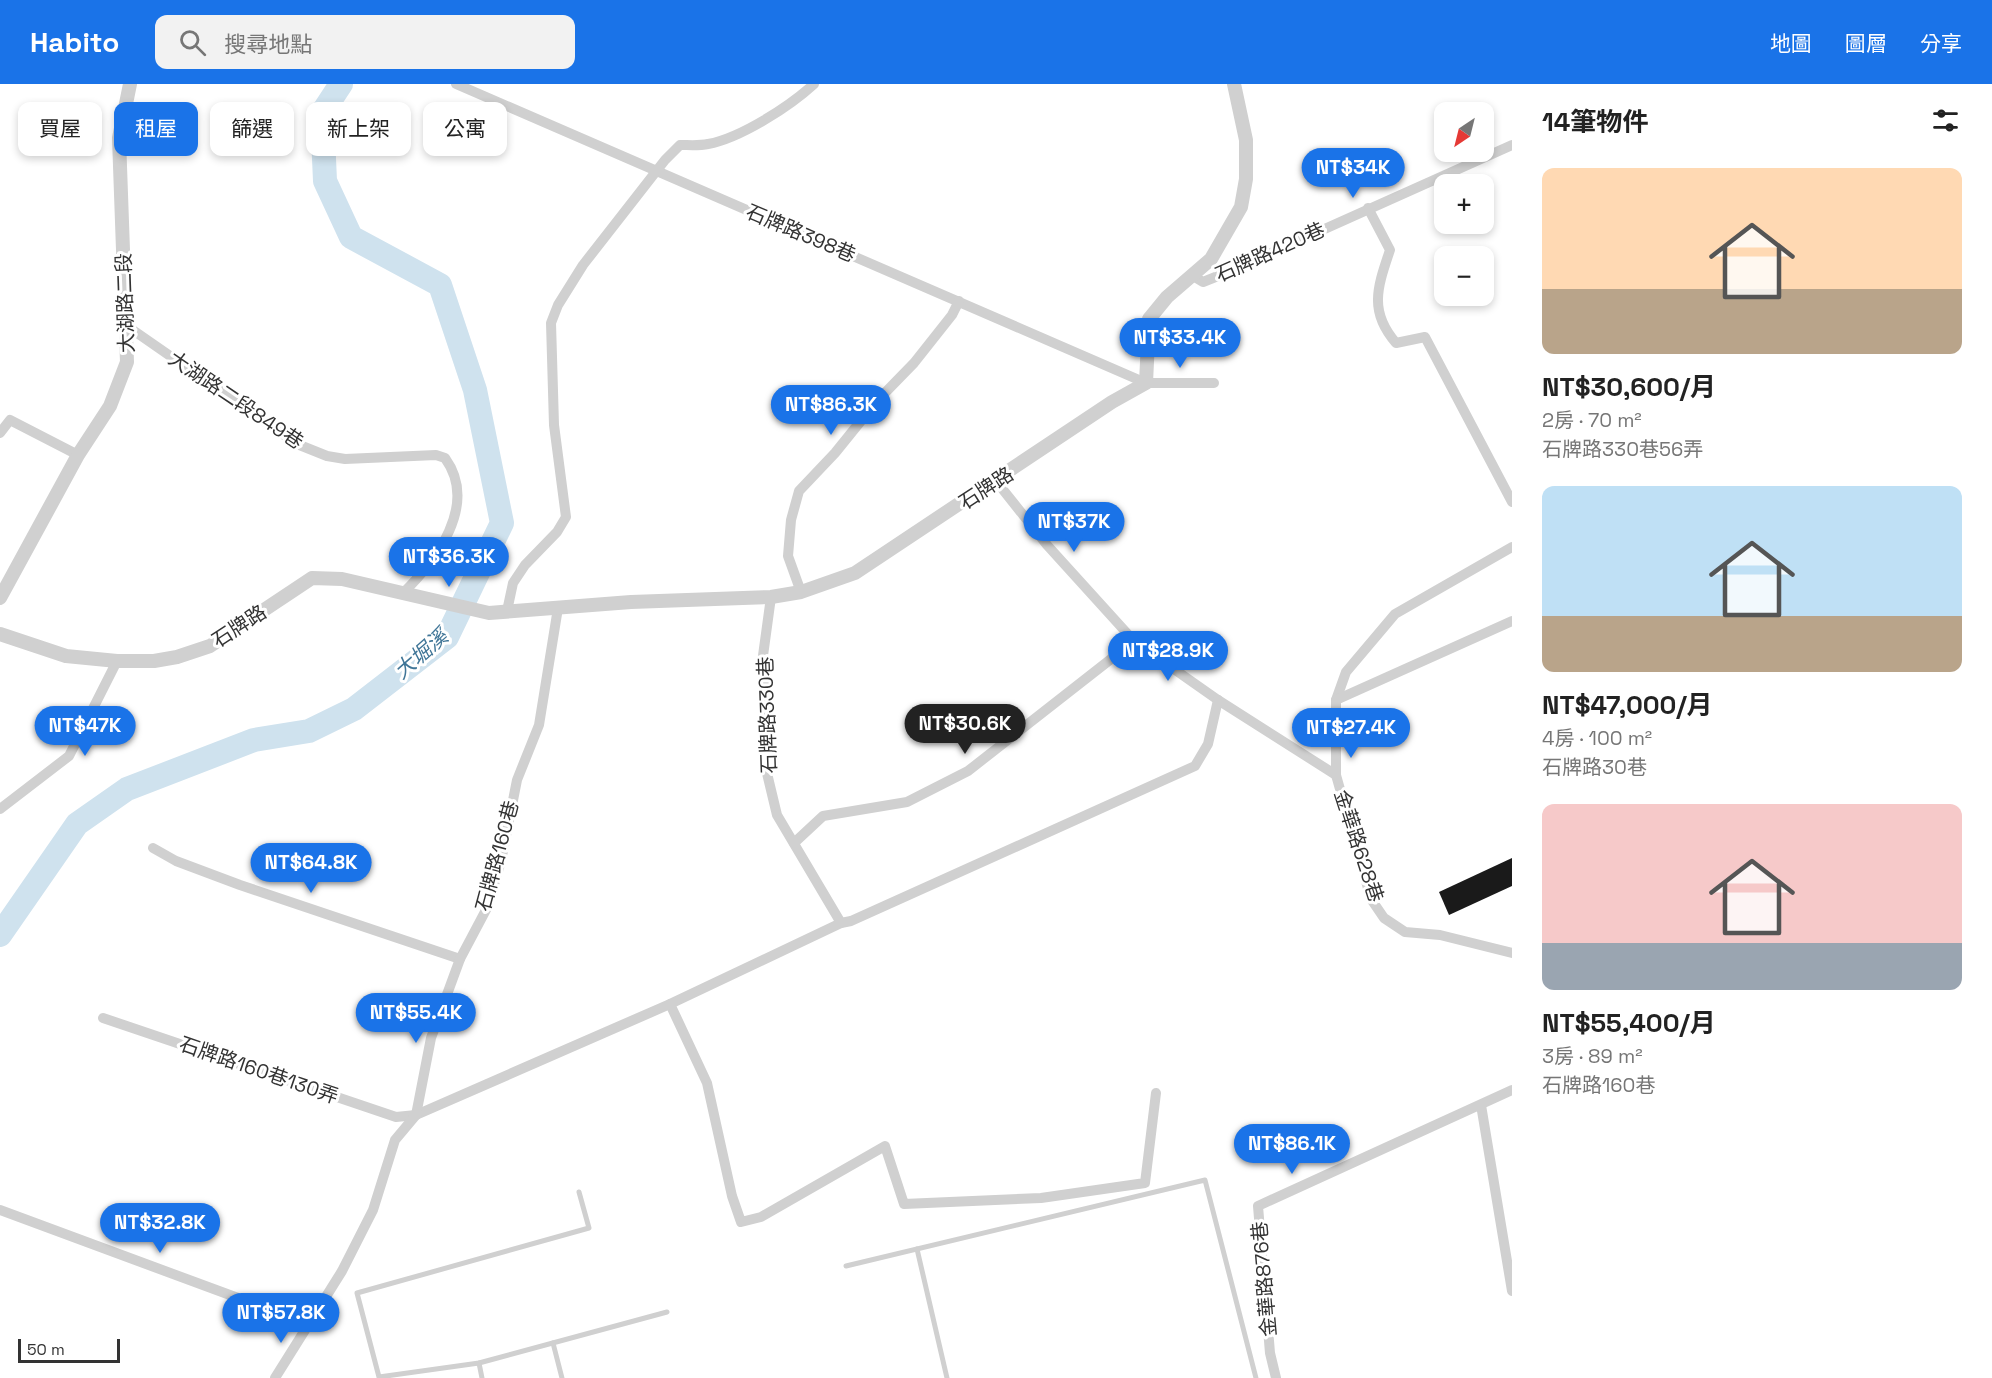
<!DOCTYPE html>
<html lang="zh-TW">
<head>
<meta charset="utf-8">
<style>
	:root { --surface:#fff; --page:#f2f2f2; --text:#222; --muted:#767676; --accent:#1a73e8 }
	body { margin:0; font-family:"Space Grotesk","Noto Sans TC",sans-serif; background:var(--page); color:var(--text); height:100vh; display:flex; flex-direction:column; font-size:22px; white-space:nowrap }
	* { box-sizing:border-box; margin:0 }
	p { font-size:20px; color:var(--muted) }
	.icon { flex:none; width:33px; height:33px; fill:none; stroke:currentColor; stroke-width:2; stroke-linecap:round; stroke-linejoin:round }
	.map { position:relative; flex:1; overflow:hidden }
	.side { display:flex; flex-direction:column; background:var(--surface); width:480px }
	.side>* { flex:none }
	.hud { position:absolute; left:18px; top:18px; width:570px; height:54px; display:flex; gap:12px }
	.needle { width:39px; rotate:215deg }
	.tools { position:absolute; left:1434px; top:18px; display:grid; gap:12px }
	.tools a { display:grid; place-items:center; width:60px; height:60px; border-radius:12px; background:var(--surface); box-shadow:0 3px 9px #0003; font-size:30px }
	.scale { position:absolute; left:18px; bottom:15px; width:102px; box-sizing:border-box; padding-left:6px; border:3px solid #333; border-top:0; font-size:16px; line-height:21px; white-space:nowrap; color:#333; -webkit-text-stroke:4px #fff; paint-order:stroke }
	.price { position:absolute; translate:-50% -51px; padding:0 14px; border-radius:21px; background:var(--accent); color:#fff; font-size:20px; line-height:39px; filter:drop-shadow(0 2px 3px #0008) }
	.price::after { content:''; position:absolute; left:50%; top:36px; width:18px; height:14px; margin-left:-9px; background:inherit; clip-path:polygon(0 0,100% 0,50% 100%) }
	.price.active { background:#222; color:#fff }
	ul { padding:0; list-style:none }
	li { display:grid; align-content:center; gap:12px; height:318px; padding:0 30px }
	li span { display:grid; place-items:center; height:186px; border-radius:12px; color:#555 }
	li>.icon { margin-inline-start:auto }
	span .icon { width:108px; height:108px; fill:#fffc; stroke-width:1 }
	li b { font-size:26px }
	h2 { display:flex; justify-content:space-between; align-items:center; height:72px; padding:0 30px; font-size:26px }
	.tag { padding:0 21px; border-radius:12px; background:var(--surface); box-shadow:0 3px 9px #0003; font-size:21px; line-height:54px }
	.tag.active { background:var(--accent); color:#fff }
	header { display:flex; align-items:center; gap:36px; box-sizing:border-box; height:84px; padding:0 30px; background:var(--accent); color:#fff }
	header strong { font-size:28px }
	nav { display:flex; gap:33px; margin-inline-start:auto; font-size:21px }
	.search { width:420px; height:54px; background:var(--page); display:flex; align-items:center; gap:15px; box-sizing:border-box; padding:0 21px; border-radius:12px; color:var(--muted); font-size:22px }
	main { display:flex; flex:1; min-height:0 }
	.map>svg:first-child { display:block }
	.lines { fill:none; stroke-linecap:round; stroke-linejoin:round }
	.river { stroke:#cfe2ee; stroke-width:24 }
	.building { fill:#1a1a1a }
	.service { stroke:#d0d0d0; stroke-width:5 }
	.minor { stroke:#d0d0d0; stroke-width:10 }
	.tertiary { stroke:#d0d0d0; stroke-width:14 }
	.labels { text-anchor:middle; stroke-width:6; stroke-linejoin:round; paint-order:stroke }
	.street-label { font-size:20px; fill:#333; stroke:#fff }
	.water-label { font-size:21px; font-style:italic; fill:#3f7597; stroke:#fff }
</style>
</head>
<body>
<header>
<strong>Habito</strong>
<div class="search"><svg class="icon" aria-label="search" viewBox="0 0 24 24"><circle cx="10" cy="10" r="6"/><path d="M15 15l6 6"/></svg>搜尋地點</div>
<nav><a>地圖</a><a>圖層</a><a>分享</a></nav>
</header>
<main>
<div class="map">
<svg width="1512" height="1294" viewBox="0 0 1512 1294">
	<rect width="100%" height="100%" fill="#fff"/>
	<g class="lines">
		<!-- river -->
		<path class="river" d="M0 851 77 740 127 705 254 656 309 647 354 625 447 553 502 439 475 306 440 201 351 153 325 97 322 29 341 0"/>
	</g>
	<!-- building -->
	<path class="building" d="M1512 774V802L1449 831 1439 808Z"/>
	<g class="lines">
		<!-- service -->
		<g class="service">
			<path d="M579 1108 589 1144 357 1209 379 1293 479 1279 667 1228"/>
			<path d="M917 1165 947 1294"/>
			<path d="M846 1182 1205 1096 1256 1294"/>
			<path d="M553 1259 562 1294"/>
			<path d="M479 1279 482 1294"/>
		</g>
		<!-- minor -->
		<g class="minor">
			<path d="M456 0 1146 299H1214"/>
			<path d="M1368 124 1390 166C1378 202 1368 227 1396 259L1425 253 1512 418"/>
			<path d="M1193 192 1203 198 1233 186 1512 61"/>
			<path d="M127 242 297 360 327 372 345 375 436 371 445 374C479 421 436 477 402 510"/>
			<path d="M0 349 10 336 78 371"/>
			<path d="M996 397 1047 461 1134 557 1218 616 1336 691"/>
			<path d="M1512 463 1395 530 1346 588 1336 616V691L1371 815 1384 834 1405 848 1440 851 1512 869"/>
			<path d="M801 508 788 472 791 436 799 407 835 369 877 317 914 279 952 231 959 217"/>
			<path d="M771 513 762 579 769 632 765 681 777 731 841 839"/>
			<path d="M507 527 513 499 525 481 557 448 566 433 554 341 551 239 558 221 583 181 665 76 680 61C689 61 699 62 708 60 741 54 790 22 814 0"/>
			<path d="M1336 616 1512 537"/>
			<path d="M0 725 69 672 117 577"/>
			<path d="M794 759 823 732 907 718 968 687 1134 557"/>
			<path d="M153 764 176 777 240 801 460 875"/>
			<path d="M670 920 707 999 732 1112 741 1138 761 1133 885 1062 904 1120 1041 1114 1145 1099 1156 1009"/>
			<path d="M103 934 396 1033 416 1031 670 920 841 839 851 837 1195 682 1208 660 1218 616"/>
			<path d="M1481 1021 1512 1207"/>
			<path d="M0 1126 311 1241"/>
			<path d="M275 1294 342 1187 373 1126 395 1056 416 1031 431 954 460 875 487 824 501 777 517 696 539 641 558 524"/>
			<path d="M1276 1294 1270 1269 1258 1122 1512 1006"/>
		</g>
		<!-- tertiary -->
		<g class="tertiary">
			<path d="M0 514 78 371 110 322 127 278 119 54 130 0"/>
			<path d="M0 550 66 572 117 577H154L177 573 210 562 312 494 342 495 489 529 631 518 771 513 801 508 855 489 1112 318 1146 299 1149 235 1167 213 1211 175 1241 123 1246 95V56L1234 0"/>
		</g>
	</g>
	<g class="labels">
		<!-- street labels -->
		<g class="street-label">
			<text transform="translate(801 149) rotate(23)" y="7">石牌路398巷</text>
			<text transform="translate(1270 168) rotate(-24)" y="7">石牌路420巷</text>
			<text transform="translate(125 219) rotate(-92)" y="7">大湖路二段</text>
			<text transform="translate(236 316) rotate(34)" y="7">大湖路二段849巷</text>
			<text transform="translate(986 404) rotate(-33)" y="7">石牌路</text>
			<text transform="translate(239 542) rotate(-33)" y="7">石牌路</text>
			<text transform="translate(767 631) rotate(-92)" y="7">石牌路330巷</text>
			<text transform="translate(1359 762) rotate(72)" y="7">金華路628巷</text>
			<text transform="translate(497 772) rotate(-75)" y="7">石牌路160巷</text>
			<text transform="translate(259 986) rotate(19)" y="7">石牌路160巷130弄</text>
			<text transform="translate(1264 1195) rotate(-95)" y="7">金華路876巷</text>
		</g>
		<!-- water labels -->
		<g class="water-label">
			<text transform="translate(421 570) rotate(-41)" y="7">大堀溪</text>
		</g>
	</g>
</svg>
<div class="tools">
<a><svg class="needle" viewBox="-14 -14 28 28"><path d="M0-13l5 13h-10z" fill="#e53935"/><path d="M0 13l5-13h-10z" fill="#767676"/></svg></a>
<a>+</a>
<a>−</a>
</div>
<div class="scale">50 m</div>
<b class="price" style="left:1353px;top:115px">NT$34K</b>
<b class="price" style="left:1180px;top:285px">NT$33.4K</b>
<b class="price" style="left:831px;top:352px">NT$86.3K</b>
<b class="price" style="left:1074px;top:469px">NT$37K</b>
<b class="price" style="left:449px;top:504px">NT$36.3K</b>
<b class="price" style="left:1168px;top:598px">NT$28.9K</b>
<b class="price active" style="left:965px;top:671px">NT$30.6K</b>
<b class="price" style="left:85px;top:673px">NT$47K</b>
<b class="price" style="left:1351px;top:675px">NT$27.4K</b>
<b class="price" style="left:311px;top:810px">NT$64.8K</b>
<b class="price" style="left:416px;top:960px">NT$55.4K</b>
<b class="price" style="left:1292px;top:1091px">NT$86.1K</b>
<b class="price" style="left:160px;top:1170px">NT$32.8K</b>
<b class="price" style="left:281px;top:1260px">NT$57.8K</b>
<div class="hud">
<a class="tag">買屋</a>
<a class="tag active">租屋</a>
<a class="tag">篩選</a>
<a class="tag">新上架</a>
<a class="tag">公寓</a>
</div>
</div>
<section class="side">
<h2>14筆物件<svg class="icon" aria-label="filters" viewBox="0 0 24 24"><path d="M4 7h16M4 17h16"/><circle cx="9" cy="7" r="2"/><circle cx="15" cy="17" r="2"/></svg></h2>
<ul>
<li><span style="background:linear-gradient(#ffd9b3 65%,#b9a48a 0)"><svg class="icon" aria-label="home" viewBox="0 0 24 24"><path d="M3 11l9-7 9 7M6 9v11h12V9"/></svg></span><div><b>NT$30,600/月</b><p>2房 · 70 m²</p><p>石牌路330巷56弄</p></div></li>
<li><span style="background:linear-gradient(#bfe0f5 70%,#b9a48a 0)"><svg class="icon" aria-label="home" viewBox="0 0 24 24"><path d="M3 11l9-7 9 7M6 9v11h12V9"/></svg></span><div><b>NT$47,000/月</b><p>4房 · 100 m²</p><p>石牌路30巷</p></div></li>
<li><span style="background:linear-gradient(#f6c9c9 75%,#9aa5b1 0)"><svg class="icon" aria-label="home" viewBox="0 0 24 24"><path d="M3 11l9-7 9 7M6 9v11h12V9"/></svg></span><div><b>NT$55,400/月</b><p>3房 · 89 m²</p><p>石牌路160巷</p></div></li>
</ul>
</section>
</main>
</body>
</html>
